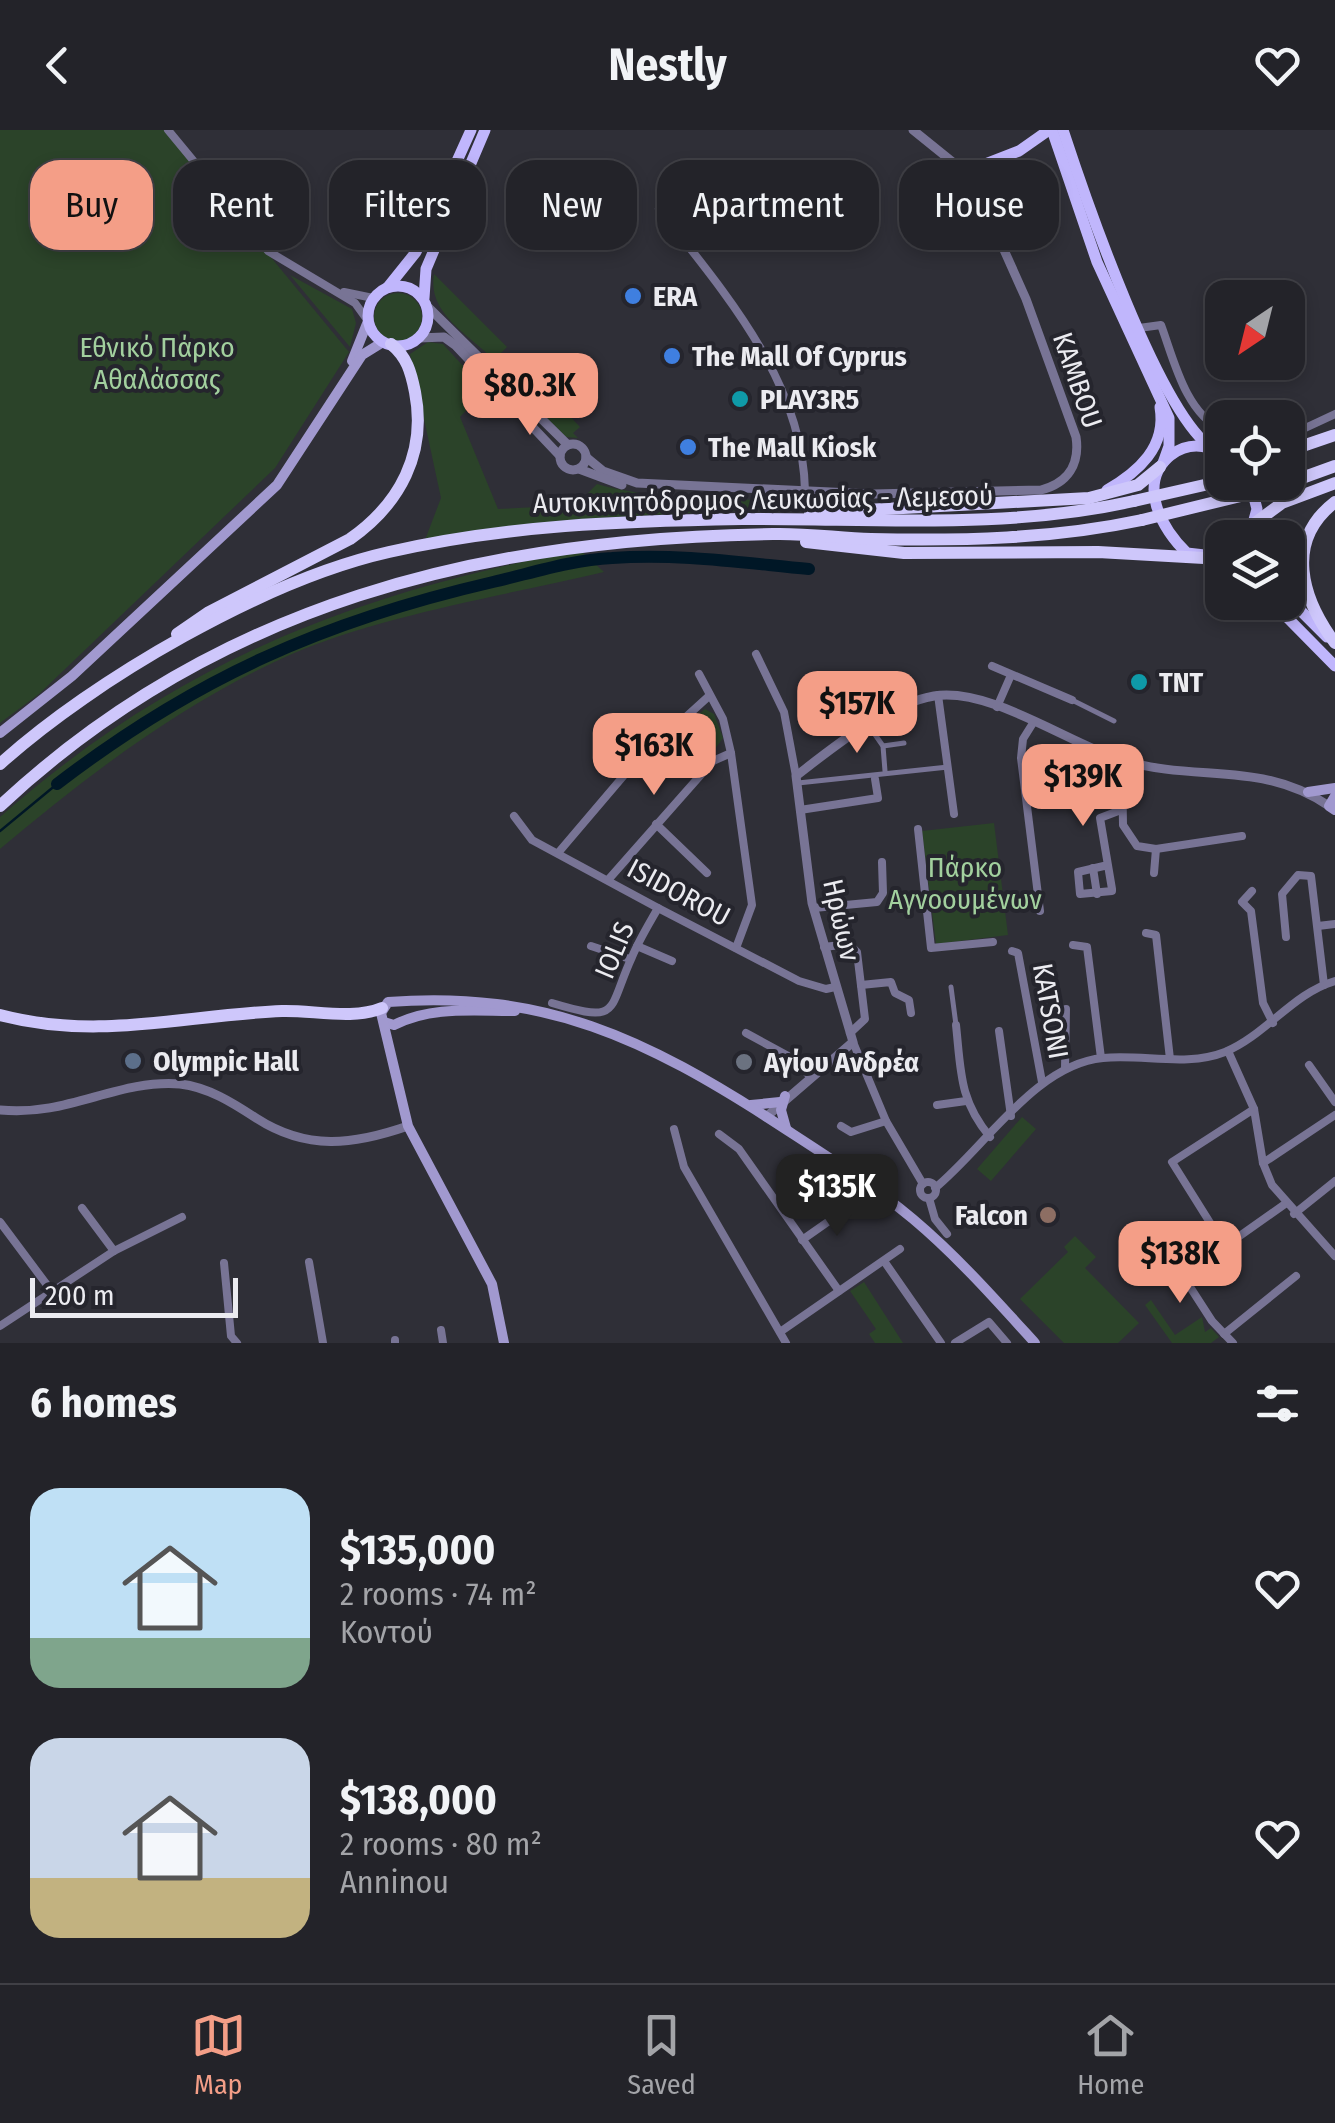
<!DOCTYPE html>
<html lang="en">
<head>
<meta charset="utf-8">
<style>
	:root { --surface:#232329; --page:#2f2f35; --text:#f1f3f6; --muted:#a3a4a8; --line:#404046; --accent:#f49e87 }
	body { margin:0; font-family:"Fira Sans Condensed",sans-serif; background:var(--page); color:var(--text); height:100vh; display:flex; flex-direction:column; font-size:38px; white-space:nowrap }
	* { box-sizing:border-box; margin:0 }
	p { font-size:32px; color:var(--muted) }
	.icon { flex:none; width:55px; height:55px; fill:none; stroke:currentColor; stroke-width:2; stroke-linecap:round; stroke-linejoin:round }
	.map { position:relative; height:1213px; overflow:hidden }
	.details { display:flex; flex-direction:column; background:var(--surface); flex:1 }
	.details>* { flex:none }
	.banner { position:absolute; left:30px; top:30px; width:1275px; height:90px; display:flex; gap:20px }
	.needle { width:65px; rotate:215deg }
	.buttons { position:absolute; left:1205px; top:150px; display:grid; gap:20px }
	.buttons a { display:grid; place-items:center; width:100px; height:100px; border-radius:20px; background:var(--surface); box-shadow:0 5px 15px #0003,0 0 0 2px var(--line); font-size:50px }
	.scale { position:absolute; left:30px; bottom:25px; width:208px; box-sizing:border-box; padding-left:10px; border:5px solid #ebebf0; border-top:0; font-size:28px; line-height:35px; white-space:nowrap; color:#ebebf0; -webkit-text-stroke:8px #25252d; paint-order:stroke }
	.price { position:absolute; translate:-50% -85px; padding:0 22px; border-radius:20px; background:var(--accent); color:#111; font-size:32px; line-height:65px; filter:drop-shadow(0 2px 5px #0008) }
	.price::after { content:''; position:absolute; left:50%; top:60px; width:30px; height:22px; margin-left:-15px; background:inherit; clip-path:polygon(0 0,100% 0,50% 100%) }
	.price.selected { background:#222; color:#fff }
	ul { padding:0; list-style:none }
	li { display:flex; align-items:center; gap:30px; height:250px; padding:0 30px }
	li span { display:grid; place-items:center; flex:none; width:280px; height:200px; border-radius:30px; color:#555 }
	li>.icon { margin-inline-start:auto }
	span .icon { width:120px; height:120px; fill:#fffc; stroke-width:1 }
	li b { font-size:42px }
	h2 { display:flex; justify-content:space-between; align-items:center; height:120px; padding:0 30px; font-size:42px }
	.chip { padding:0 35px; border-radius:30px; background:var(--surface); box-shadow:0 5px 15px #0003,0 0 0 2px var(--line); font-size:35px; line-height:90px }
	.chip.selected { background:var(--accent); color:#111 }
	header { display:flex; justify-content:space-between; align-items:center; height:130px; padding:0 30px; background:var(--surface); font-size:45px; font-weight:700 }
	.dock { display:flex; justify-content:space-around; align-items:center; height:140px; border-top:2px solid var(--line); background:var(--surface); font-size:28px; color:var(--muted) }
	.dock a { display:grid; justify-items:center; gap:5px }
	.dock .selected { color:var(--accent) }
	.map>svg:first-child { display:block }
	.green { fill:#2b4329 }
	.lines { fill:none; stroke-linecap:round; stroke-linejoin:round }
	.stream { stroke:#001726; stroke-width:2.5 }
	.river { stroke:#001726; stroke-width:12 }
	.pedestrian { stroke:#787495; stroke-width:5 }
	.minor { stroke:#787495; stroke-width:8 }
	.tertiary { stroke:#787495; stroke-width:9 }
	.secondary { stroke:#a199cf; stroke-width:10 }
	.primary { stroke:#c0b6fc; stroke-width:11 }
	.trunk { stroke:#cec7fb; stroke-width:12 }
	.trunk-bridge { stroke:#cec7fb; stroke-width:12 }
	.shop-dot { fill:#3f7fe0; stroke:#25252d; stroke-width:4 }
	.culture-dot { fill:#0f9aa8; stroke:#25252d; stroke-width:4 }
	.service-dot { fill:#5c6f8a; stroke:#25252d; stroke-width:4 }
	.worship-dot { fill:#6b7280; stroke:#25252d; stroke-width:4 }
	.education-dot { fill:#8d6e63; stroke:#25252d; stroke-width:4 }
	.labels { text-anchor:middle; stroke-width:8; stroke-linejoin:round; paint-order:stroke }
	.poi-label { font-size:28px; font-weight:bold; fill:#ebebf0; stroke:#25252d; text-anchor:start }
	.park-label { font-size:28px; fill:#a2d09e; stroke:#25252d }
	.street-label { font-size:28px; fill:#ebebf0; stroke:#25252d }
</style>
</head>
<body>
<header><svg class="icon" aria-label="back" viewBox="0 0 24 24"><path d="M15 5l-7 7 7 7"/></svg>Nestly<svg class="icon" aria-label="heart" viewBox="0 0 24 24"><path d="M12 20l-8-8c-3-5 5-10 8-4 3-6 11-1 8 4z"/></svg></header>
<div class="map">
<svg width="1335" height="1213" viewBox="0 0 1335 1213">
	<rect width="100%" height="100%" fill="#2f2f37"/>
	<!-- green -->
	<g class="green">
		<path d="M0 0H166L349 222 275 338 39 564 0 593Z"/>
		<path d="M434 144 507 217 494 230C470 205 427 184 434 144Z"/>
		<path d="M290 145 352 179 356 193 350 217Z"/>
		<circle cx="398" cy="187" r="24"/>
		<path d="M428 212 443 214 485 260 460 287 498 379 576 375 597 354C668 374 746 365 820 375 687 386 555 383 425 410L441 368 410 224Z"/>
		<path d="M529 243 580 297 573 303 578 308 566 307 521 263 520 252Z"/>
		<path d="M580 420 604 442C507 465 382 485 292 524 185 571 89 644 0 719V687C176 532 353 464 580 420Z"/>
		<path d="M705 579 714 584 723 608 704 634 673 605Z"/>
		<path d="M994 693 1008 805 936 814 922 701Z"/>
		<path d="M1022 987 1036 999 991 1051 977 1039Z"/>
		<path d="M1075 1106 1096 1127 1085 1138 1139 1193 1118 1213H1064L1020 1169 1068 1122 1064 1117Z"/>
		<path d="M864 1152 903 1213H875L869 1204 876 1199 850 1161Z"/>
		<path d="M1151 1170 1175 1205 1202 1187 1205 1202 1211 1198 1219 1207 1211 1213H1172L1145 1175Z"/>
	</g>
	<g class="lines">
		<!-- stream -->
		<path class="stream" d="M0 701 57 654"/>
		<!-- river -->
		<path class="river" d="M57 654C195 548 324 491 493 452 532 443 571 430 612 428 677 423 744 433 809 439"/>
		<!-- pedestrian -->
		<g class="pedestrian">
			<path d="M1072 570 1114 591"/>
			<path d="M869 596 883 616 885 641"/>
			<path d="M883 616 904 613"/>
			<path d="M798 653 948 637"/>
			<path d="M951 857 956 895"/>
		</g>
		<!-- minor -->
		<g class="minor">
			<path d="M168 0 268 121 355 173 368 191"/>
			<path d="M659 79C724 162 803 251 805 361"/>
			<path d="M344 162 373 168"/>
			<path d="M1139 198 1161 195C1174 230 1185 282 1222 300"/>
			<path d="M1288 306 1335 284"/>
			<path d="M756 524 784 582 796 646"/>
			<path d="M992 536 1072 570"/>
			<path d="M699 544 723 589 731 623 752 775 736 818"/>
			<path d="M938 565 954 684"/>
			<path d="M997 577 1011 545"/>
			<path d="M1033 593 1023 609 1021 628 1040 781"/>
			<path d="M1122 630 1123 695 1137 716 1156 719 1242 706"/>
			<path d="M800 680 878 668 875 649"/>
			<path d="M514 686 532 710 658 778 799 851 826 859 835 857"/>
			<path d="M656 694 707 743"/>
			<path d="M918 699 931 818 993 812"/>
			<path d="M558 723 632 636 709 566"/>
			<path d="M1108 735 1078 742 1080 764 1112 761V759L1100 688 1121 680"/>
			<path d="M1093 738 1097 764"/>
			<path d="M1154 743 1156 719"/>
			<path d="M608 750 713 631 731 623"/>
			<path d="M1252 761 1242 772 1251 781 1263 873 1273 893"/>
			<path d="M814 778 877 772 883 763 882 732"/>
			<path d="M1318 796 1335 794"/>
			<path d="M1146 803 1156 805 1170 929"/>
			<path d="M1286 807 1282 764 1298 745 1311 746 1324 855"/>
			<path d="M1073 815 1087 817 1101 928"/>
			<path d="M591 816 630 829"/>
			<path d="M637 816 672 831"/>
			<path d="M824 817 849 814 857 822 865 889 850 903"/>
			<path d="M1012 821 1018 823 1042 952"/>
			<path d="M861 855 891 852 895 863 909 870 911 883"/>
			<path d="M552 873C622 894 607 881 632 827 639 810 649 794 658 778"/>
			<path d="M956 895C961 941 959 970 990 1007"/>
			<path d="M999 901 1011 986"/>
			<path d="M746 903 790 927 810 946"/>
			<path d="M853 912 886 991 923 1054"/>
			<path d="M1228 921 1254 979 1263 1033 1272 1055 1335 1126"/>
			<path d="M1309 935 1335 972"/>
			<path d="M1065 939 1066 879"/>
			<path d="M937 975 966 971"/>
			<path d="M841 996 851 1002 886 991"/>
			<path d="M674 999 684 1037 786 1213"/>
			<path d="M719 1004 739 1019 839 1161"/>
			<path d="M1263 1033 1335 985"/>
			<circle cx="928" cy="1060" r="8"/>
			<path d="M935 1058C985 1017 1036 934 1103 928 1143 924 1187 937 1225 922 1266 905 1293 863 1335 851"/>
			<path d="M929 1068 935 1089 947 1104"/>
			<path d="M82 1078 114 1121"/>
			<path d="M1294 1084 1335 1051"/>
			<path d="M0 1092 53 1163"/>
			<path d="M802 1110 849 1077"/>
			<path d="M1161 1112 1212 1191 1233 1213"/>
			<path d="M1224 1115 1172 1032 1254 979"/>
			<path d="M884 1131 941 1213"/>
			<path d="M309 1132 323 1213"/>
			<path d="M224 1133 231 1206 237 1213"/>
			<path d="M1183 1146 1285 1074"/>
			<path d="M0 1196 114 1121 182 1087"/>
			<path d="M441 1200 443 1213"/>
			<path d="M780 1202 900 1119"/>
			<path d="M1224 1204 1296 1146"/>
			<path d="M395 1210V1213"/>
			<path d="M955 1213 989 1192 1007 1213"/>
		</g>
		<!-- tertiary -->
		<g class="tertiary">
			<path d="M426 175 568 315"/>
			<path d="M419 208 444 207 455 215 560 326"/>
			<circle cx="573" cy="327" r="13"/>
			<path d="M586 327 603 341 637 353 873 364 1041 360C1068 353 1080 334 1076 307L1026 169 979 64 965 42 913 0"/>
			<path d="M579 339 622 355"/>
			<path d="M0 980C68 987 117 949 180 954 208 957 233 973 256 988 307 1021 353 1015 408 996"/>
			<path d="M766 987 853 912 812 773 796 646C835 616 884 575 934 566 990 557 1068 613 1122 630 1197 653 1261 630 1329 676"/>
		</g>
		<!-- secondary -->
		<g class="secondary">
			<path d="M352 231 368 191"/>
			<path d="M0 603 72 546 277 355 362 225 383 212"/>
			<path d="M1308 662 1335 658"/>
			<path d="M1335 666 1329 676 1335 680"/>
			<path d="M384 892 394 895C431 876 472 881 515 881"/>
			<path d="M785 966 781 980 786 998"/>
			<path d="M751 975 780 972"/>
			<path d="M504 1213 492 1154 408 996 381 883 388 872C545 860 646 909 776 993 822 1023 870 1053 913 1089 957 1126 996 1170 1035 1213"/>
		</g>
		<!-- primary -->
		<g class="primary">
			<path d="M1052 0 1097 132 1169 288V316L1163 333"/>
			<path d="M1063 0C1085 67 1159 284 1213 319"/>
			<path d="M965 42 1019 21 1049 0"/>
			<circle cx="398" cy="186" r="30"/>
			<path d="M388 157 416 122 471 0"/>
			<path d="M424 168 426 139 485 0"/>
			<path d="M1209 318C1196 314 1183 316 1171 325 1136 353 1162 400 1187 423L1222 427"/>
			<path d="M1107 360C1138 342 1167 317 1160 277"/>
			<path d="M1249 408 1257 379 1250 352"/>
			<path d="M1288 468 1327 507"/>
			<path d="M1272 472 1335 536"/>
		</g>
		<!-- trunk -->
		<g class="trunk">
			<path d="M1288 321 1335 305"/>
			<path d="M1220 323H1222"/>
			<path d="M1277 357 1335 336"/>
			<path d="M1335 372C1284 411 1302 469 1335 513"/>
			<path d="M810 383 1089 368 1138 355 1160 337"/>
			<path d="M1255 393 1282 373 1335 353"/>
			<path d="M806 412 904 423 1098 422 1204 428"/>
			<path d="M177 504 209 482 350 409C400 374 427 323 415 262 411 242 407 227 391 214"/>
			<path d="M0 634C94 549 265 450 389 422 506 395 623 391 742 389 873 388 1005 400 1134 371"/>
			<path d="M0 676C217 473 483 408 773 404 806 403 838 408 871 409 962 411 1053 409 1142 390"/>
			<path d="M0 885C99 911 183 885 282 881 312 880 354 890 382 878"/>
		</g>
		<!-- trunk-bridge -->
		<g class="trunk-bridge">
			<path d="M1134 371 1222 351"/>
			<path d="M1142 390 1277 357"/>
		</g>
	</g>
	<!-- markers -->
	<g class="shop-dot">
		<circle cx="633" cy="166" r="10"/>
		<circle cx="672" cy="226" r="10"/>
		<circle cx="688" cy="317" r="10"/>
	</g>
	<g class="culture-dot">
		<circle cx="740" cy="269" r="10"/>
		<circle cx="1139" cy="552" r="10"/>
	</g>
	<circle class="service-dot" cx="133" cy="931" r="10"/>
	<circle class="worship-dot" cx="744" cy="932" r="10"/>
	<circle class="education-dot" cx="1048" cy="1085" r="10"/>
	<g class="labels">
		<!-- poi labels -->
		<g class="poi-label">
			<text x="653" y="176">ERA</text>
			<text x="692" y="236">The Mall Of Cyprus</text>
			<text x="760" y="279">PLAY3R5</text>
			<text x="708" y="327">The Mall Kiosk</text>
			<text x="1159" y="562">TNT</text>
			<text x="153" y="941">Olympic Hall</text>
			<text x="764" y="942">Αγίου Ανδρέα</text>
			<text x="1028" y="1095" text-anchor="end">Falcon</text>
		</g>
		<!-- park labels -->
		<g class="park-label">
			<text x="157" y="227">Εθνικό Πάρκο<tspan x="157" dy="32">Αθαλάσσας</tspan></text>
			<text x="965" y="747">Πάρκο<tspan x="965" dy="32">Αγνοουμένων</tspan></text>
		</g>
		<!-- street labels -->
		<g class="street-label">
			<text transform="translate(1078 250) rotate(71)" y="10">KAMBOU</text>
			<text transform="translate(763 369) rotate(-1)" y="10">Αυτοκινητόδρομος Λευκωσίας - Λεμεσού</text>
			<text transform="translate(679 762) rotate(28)" y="10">ISIDOROU</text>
			<text transform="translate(842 790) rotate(77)" y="10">Ηρώων</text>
			<text transform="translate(614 820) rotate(-67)" y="10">IOLIS</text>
			<text transform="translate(1051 881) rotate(80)" y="10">KATSONI</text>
		</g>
	</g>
</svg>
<div class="buttons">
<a><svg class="needle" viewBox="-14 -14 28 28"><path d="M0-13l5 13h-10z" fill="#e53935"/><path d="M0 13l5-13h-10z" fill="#a3a4a8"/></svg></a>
<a><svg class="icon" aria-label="locate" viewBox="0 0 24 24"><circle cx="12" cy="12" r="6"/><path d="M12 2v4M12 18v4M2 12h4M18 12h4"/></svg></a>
<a><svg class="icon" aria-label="layers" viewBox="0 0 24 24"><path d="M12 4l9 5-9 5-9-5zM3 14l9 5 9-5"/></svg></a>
</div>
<div class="scale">200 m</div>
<b class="price" style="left:530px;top:308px">$80.3K</b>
<b class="price" style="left:857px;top:626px">$157K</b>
<b class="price" style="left:654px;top:668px">$163K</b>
<b class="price" style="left:1083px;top:699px">$139K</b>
<b class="price selected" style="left:837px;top:1109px">$135K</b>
<b class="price" style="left:1180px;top:1176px">$138K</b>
<div class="banner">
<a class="chip selected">Buy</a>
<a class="chip">Rent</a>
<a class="chip">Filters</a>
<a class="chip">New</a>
<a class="chip">Apartment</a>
<a class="chip">House</a>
</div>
</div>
<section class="details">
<h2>6 homes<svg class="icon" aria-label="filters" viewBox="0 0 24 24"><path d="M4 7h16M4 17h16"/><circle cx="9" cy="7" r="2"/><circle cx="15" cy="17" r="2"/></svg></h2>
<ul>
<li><span style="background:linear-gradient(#bfe0f5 75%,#7fa58c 0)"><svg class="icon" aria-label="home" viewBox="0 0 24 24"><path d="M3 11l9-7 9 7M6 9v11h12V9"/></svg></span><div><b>$135,000</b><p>2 rooms · 74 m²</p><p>Κοντού</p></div><svg class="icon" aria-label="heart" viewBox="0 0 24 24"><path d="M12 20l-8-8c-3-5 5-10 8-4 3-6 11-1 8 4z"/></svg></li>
<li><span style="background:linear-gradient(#c9d6e8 70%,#c2b280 0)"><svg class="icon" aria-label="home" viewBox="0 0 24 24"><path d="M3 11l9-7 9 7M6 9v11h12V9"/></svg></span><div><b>$138,000</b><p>2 rooms · 80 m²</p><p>Anninou</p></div><svg class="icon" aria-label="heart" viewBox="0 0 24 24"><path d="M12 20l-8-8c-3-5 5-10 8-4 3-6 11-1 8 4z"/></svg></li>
</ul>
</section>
<nav class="dock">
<a class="selected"><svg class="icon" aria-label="map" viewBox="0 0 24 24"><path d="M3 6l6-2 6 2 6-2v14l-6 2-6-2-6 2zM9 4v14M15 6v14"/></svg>Map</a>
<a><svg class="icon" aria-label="saved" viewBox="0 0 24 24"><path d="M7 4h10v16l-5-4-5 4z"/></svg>Saved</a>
<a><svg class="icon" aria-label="home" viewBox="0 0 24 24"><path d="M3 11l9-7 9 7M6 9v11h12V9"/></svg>Home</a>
</nav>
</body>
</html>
